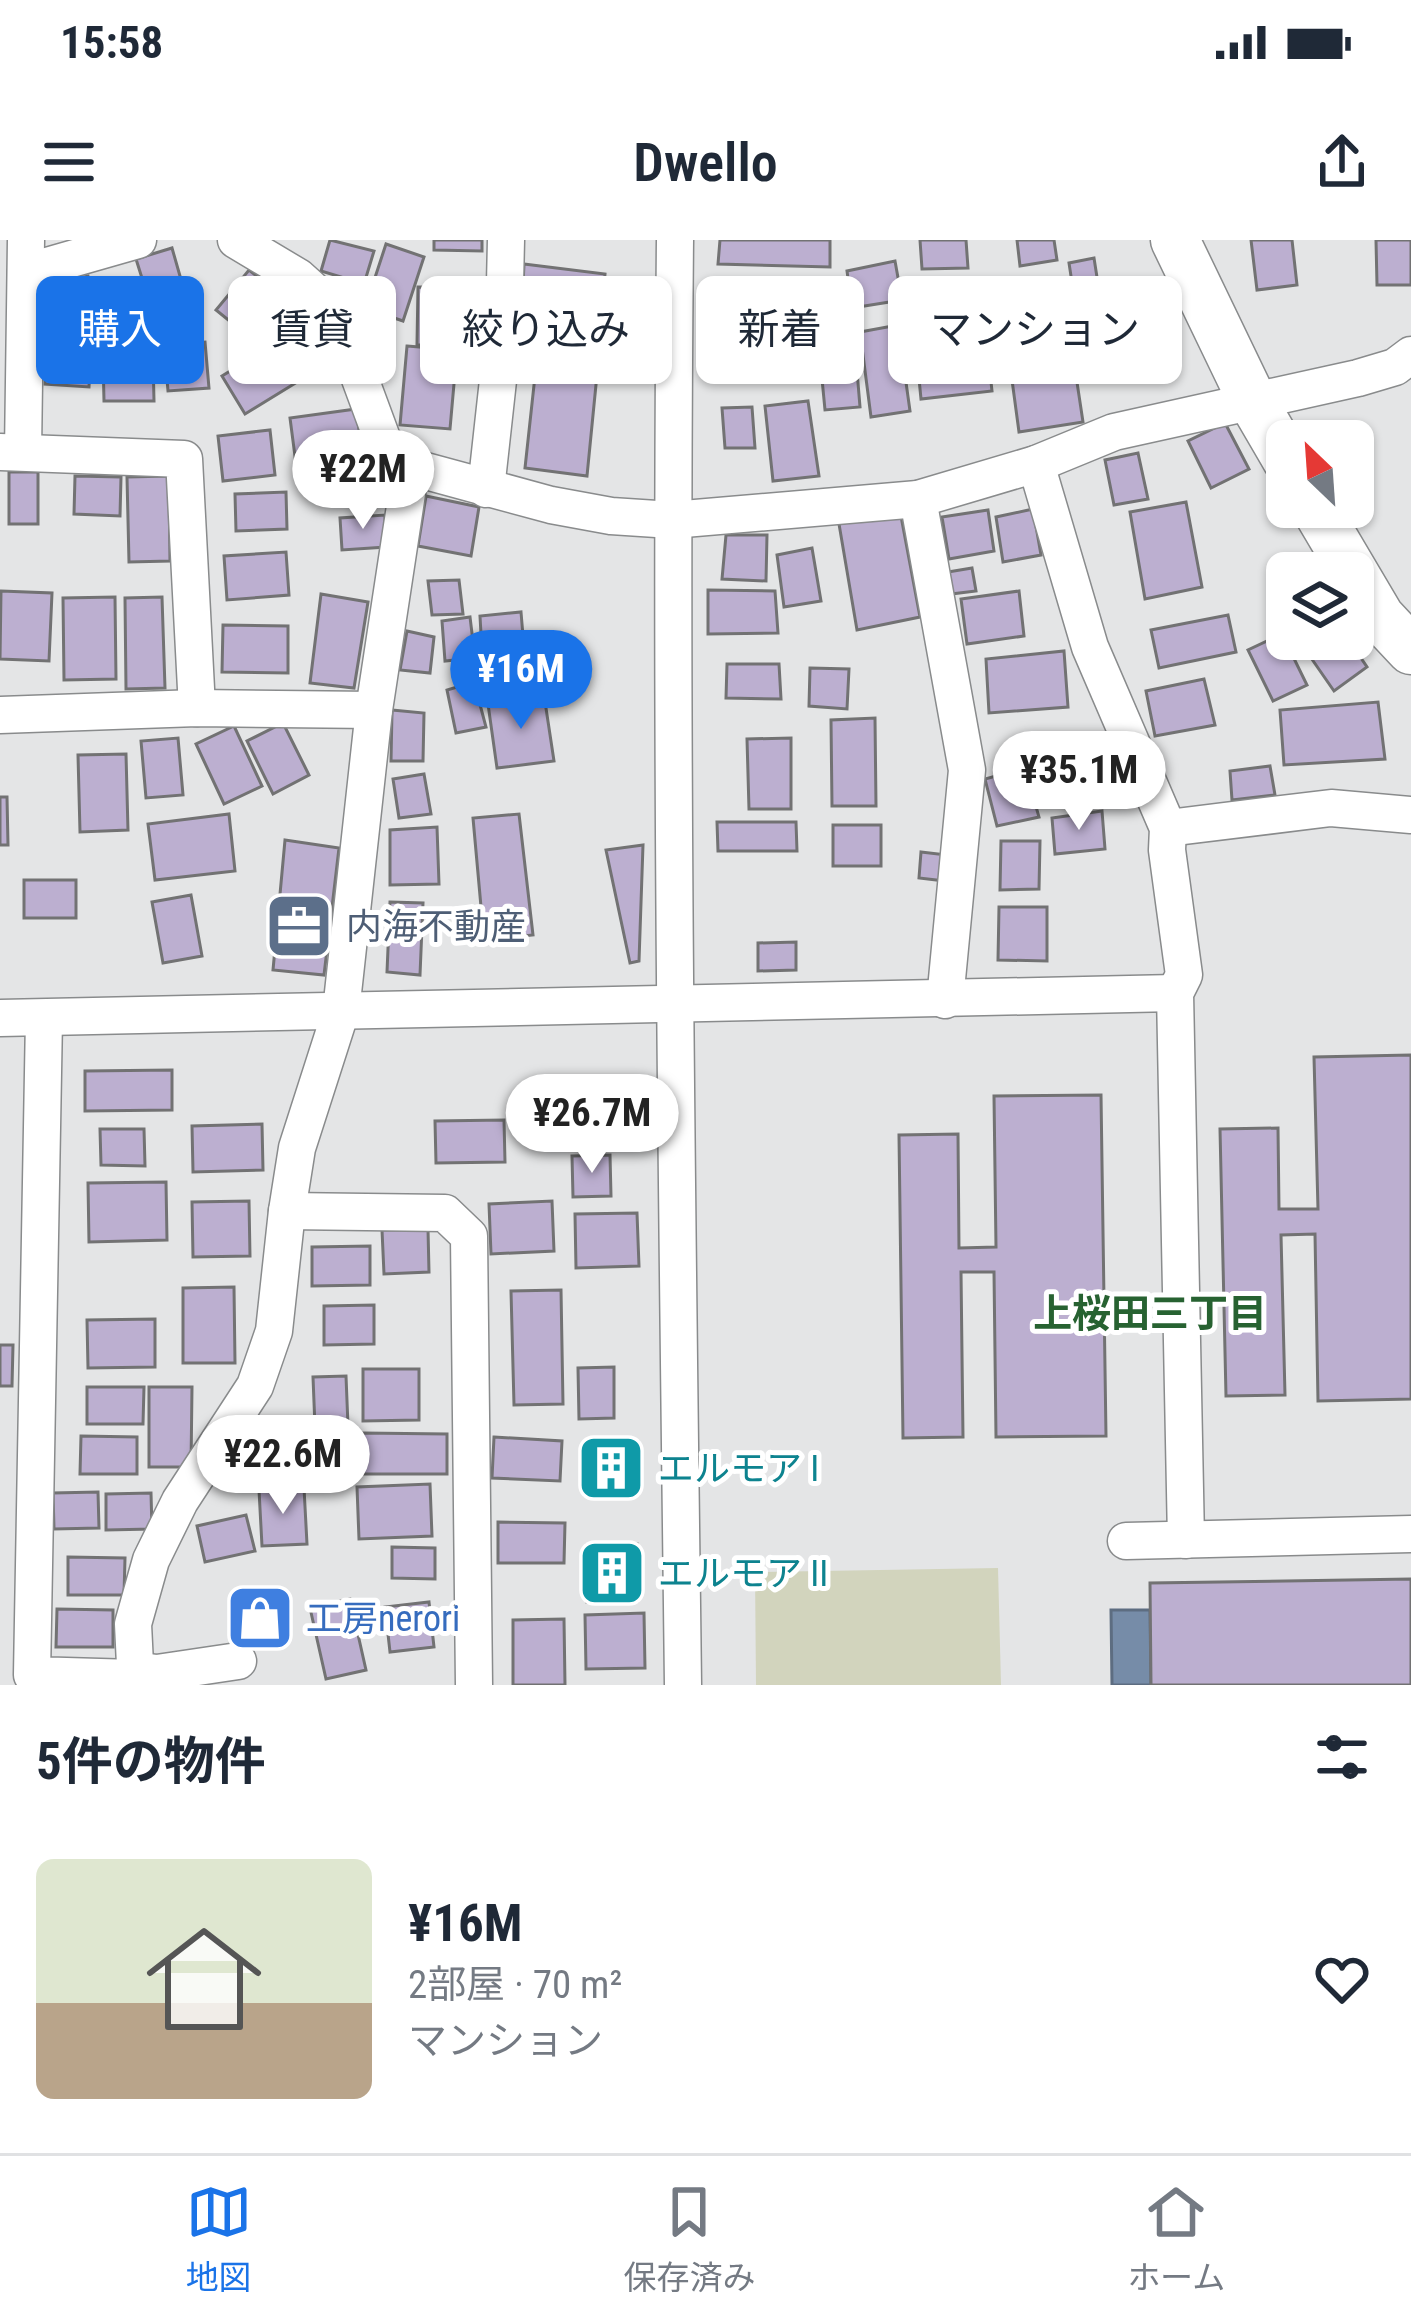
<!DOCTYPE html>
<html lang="ja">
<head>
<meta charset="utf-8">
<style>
	:root { --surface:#fff; --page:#f2f2f3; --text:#1f2937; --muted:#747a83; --line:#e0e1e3; --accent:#1a73e8 }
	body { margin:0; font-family:"Roboto Condensed","Noto Sans JP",sans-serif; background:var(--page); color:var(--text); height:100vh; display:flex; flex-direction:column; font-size:45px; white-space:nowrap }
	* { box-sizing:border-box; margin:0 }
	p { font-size:39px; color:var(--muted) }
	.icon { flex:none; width:66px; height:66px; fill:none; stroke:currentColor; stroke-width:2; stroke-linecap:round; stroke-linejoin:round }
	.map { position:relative; height:1445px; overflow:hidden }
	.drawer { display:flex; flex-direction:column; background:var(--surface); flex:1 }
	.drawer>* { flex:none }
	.banner { position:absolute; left:36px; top:36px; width:1341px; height:108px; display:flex; gap:24px }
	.needle { width:78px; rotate:335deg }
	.buttons { position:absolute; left:1266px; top:180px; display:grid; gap:24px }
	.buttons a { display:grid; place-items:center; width:108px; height:108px; border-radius:18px; background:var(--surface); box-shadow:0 3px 9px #0004; font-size:60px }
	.price { position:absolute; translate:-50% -102px; padding:0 27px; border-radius:42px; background:#fff; color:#222; font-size:39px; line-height:78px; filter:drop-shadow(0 3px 6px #0008) }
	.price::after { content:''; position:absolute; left:50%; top:72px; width:36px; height:27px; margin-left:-18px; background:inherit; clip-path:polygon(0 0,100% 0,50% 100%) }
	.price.selected { background:var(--accent); color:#fff }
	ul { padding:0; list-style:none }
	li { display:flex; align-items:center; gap:36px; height:300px; padding:0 36px }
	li+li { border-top:3px solid var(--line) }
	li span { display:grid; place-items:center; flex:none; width:336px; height:240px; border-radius:18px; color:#555 }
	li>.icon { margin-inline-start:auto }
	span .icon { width:144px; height:144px; fill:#fffc; stroke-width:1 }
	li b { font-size:51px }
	h2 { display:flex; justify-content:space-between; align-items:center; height:144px; padding:0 36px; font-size:51px }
	.pill { padding:0 42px; border-radius:18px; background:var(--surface); box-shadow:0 3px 9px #0004; font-size:42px; line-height:108px }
	.pill.selected { background:var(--accent); color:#fff }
	.status { display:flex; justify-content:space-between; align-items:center; height:84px; padding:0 60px; background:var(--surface); direction:ltr }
	.status svg { height:33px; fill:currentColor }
	header { display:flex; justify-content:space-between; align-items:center; height:156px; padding:0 36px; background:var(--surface); font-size:54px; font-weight:600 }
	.tab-bar { display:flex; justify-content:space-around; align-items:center; height:168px; border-top:3px solid var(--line); background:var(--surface); font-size:33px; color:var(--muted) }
	.tab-bar a { display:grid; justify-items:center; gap:6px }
	.tab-bar .selected { color:var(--accent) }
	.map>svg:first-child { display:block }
	.green { fill:#d2d4bd }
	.water { fill:#768ca8; stroke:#5d6d81; stroke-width:3 }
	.building { fill:#bcafd0; stroke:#727273; stroke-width:3 }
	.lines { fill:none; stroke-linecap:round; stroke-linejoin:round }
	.minor-casing { stroke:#898b8c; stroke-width:39 }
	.major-casing { stroke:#898b8c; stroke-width:51 }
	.minor { stroke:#fff; stroke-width:36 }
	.major { stroke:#fff; stroke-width:48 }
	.labels { text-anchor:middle; stroke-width:10; stroke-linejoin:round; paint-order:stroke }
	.service-label { font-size:36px; fill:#4e5e75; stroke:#fff; text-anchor:start }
	.culture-label { font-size:36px; fill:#0d838f; stroke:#fff; text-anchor:start }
	.shop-label { font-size:36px; fill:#366cbe; stroke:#fff; text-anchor:start }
	.neighbourhood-label { font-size:39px; font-weight:bold; fill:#276231; stroke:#fff }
</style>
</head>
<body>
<div class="status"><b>15:58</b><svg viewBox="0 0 49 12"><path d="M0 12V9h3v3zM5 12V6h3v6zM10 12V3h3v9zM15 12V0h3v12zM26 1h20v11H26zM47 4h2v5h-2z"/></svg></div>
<header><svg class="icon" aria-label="menu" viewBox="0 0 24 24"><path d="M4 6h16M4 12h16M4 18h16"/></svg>Dwello<svg class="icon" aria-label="share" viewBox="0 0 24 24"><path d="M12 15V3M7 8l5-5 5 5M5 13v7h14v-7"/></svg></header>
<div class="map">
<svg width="1411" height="1445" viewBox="0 0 1411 1445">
	<rect width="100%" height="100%" fill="#e4e5e6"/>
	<!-- green -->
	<path class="green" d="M998 1328 1001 1445H756L755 1332Z"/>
	<!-- water -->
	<path class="water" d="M1111 1370H1150L1151 1445H1112Z"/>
	<!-- building -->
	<g class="building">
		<path d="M330 0 374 11 364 44 321 31Z"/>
		<path d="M434 0H482V11L434 10Z"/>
		<path d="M720 0H830V27L718 24Z"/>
		<path d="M920 0H966L968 28 922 29Z"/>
		<path d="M1017 0H1054L1057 20 1020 26Z"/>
		<path d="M1251 0H1292L1297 45 1257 50Z"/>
		<path d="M1376 0H1411V45H1377Z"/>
		<path d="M386 4 424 17 403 81 365 68Z"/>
		<path d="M172 8 186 57 151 67 136 19Z"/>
		<path d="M1094 18 1099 50 1074 56 1069 23Z"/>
		<path d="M895 21 902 60 852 68 847 31Z"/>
		<path d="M524 24 605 34 601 81 522 66Z"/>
		<path d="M249 30 281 56 248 96 216 70Z"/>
		<path d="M88 36 100 87 66 95 54 44Z"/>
		<path d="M133 38 152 97 116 108 98 50Z"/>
		<path d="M418 47 481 48V78H463L462 105H417Z"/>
		<path d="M754 47 813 48 810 117 750 115Z"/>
		<path d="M1145 57 1147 97 1091 102 1087 62Z"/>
		<path d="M982 60 992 151 921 159 916 108 951 104 947 64Z"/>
		<path d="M319 81 333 112 305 125 291 94Z"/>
		<path d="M853 83 860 167 825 170 817 87Z"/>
		<path d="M898 85 910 171 871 177 860 92Z"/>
		<path d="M539 99 600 104 587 236 525 228Z"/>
		<path d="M279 101 302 139 245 174 222 136Z"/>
		<path d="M205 102 209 148 168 151 164 105Z"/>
		<path d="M47 105 91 108 89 147 45 144Z"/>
		<path d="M407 106 457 110 450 189 400 185Z"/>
		<path d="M103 118H153L154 161H104Z"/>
		<path d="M1075 129 1083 182 1019 192 1012 140Z"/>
		<path d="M808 161 819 236 773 241 765 166Z"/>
		<path d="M752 167 755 208H725L722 168Z"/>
		<path d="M356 169 363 215 296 224 290 178Z"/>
		<path d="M1225 183 1249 229 1211 248 1188 201Z"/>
		<path d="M270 190 275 235 223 241 218 196Z"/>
		<path d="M1138 213 1148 259 1114 265 1105 220Z"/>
		<rect x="9" y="232" width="29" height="52"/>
		<path d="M75 236 121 237 120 276 74 274Z"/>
		<path d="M169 236 170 321 129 322 127 237Z"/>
		<path d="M286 252 287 289 236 291 235 254Z"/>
		<path d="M426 256 479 267 471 316 418 306Z"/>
		<path d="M1186 262 1202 347 1145 359 1130 272Z"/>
		<path d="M1033 269 1041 315 1003 322 996 277Z"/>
		<path d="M988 270 994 311 949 319 942 277Z"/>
		<path d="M900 271 920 377 857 390 839 284Z"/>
		<path d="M385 275 386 307 342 310 340 278Z"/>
		<path d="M726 295H767L766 341 722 339Z"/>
		<path d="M812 308 821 361 784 367 777 315Z"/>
		<path d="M286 312 289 355 227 360 224 316Z"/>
		<path d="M972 328 976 351 951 354 948 332Z"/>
		<path d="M459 340 463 374 432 375 428 341Z"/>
		<path d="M708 350 775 351 778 393 708 394Z"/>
		<path d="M1 351 52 353 49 421 0 419Z"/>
		<path d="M1019 351 1024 396 967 404 961 359Z"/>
		<path d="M321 354 368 362 354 448 310 443Z"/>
		<path d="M115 357 116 439 64 440 63 358Z"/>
		<path d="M162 357 165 448 126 449 125 358Z"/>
		<path d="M521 372 524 408 482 412 480 376Z"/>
		<path d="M1228 375 1236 412 1159 428 1151 390Z"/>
		<path d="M470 377 475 418 445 421 442 381Z"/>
		<path d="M223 385 288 386V433L222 432Z"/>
		<path d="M407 391 434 397 430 433 400 430Z"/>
		<path d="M1282 394 1307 445 1273 461 1248 410Z"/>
		<path d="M1303 399H1348L1367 427 1334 451 1300 402Z"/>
		<path d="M1064 411 1068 467 989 473 986 419Z"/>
		<path d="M727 424H779L781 459 726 458Z"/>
		<path d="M810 428 849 429 847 469 809 466Z"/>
		<path d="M1204 439 1215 485 1155 496 1146 451Z"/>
		<path d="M474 442 486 487 456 493 447 450Z"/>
		<path d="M544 455 554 521 497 528 488 464Z"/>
		<path d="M1378 462 1385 519 1284 525 1280 470Z"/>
		<path d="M392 470 424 473 423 521H391Z"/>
		<path d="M875 478 876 566H832L831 480Z"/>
		<path d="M283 483 309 535 273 554 247 501Z"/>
		<path d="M234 486 262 546 224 564 196 504Z"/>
		<path d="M178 498 183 555 146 558 141 501Z"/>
		<path d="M791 498V569H749L747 499Z"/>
		<path d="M1118 510 1124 552 1043 564 1038 523Z"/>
		<path d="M126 514 128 590 80 592 78 515Z"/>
		<path d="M1270 526 1275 555 1232 560 1230 531Z"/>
		<path d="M1025 528 1039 577 997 586 985 539Z"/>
		<path d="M424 534 431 574 399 578 393 539Z"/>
		<path d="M0 557H7L8 605H0Z"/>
		<path d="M1102 571 1105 609 1055 614 1052 578Z"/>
		<path d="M229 574 235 631 155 640 148 584Z"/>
		<path d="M519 574 533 695 484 700 473 578Z"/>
		<path d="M717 582H796L797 611H718Z"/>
		<rect x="833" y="585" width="48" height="41"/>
		<path d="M437 587 439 644 390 645V590Z"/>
		<path d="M285 600 339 608 324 735 273 730Z"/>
		<path d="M1001 601H1040L1039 649 1000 650Z"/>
		<path d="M643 605 639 721 630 723 606 610Z"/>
		<path d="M921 612 947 615 945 641 919 638Z"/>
		<rect x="24" y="640" width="52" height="38"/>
		<path d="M191 655 202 716 163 723 152 662Z"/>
		<path d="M390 662 423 663 420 735 387 732Z"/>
		<path d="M999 667H1047V721L998 720Z"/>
		<path d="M796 702V730L758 731V703Z"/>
		<path d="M1411 815V1159L1318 1161 1315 994 1281 995 1285 1155 1226 1156 1220 889 1278 888 1279 969H1318L1314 817Z"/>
		<path d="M172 830V870L85 871V831Z"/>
		<path d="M1101 855 1106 1196 996 1197 994 1032H961L963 1197 903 1198 899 895 958 894 959 1008 996 1007 994 856Z"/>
		<path d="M504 880 505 922 436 923 435 881Z"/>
		<path d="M262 884 263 930 193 932 192 886Z"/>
		<path d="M100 889H144L145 926 101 925Z"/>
		<path d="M610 915 611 956 573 957 572 916Z"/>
		<path d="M166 942 167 1000 89 1002 88 943Z"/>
		<path d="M249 961 250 1016 193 1017 192 962Z"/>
		<path d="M552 961 554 1011 491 1014 489 964Z"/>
		<path d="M637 973 639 1026 576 1028 575 974Z"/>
		<path d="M428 989 429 1032 384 1034 382 990Z"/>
		<path d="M370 1006V1045L312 1046V1007Z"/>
		<path d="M234 1047 235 1123H183V1048Z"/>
		<path d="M561 1050 563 1164 514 1165 511 1051Z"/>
		<path d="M374 1065V1104L324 1105V1066Z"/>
		<path d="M155 1079V1127L88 1128 87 1080Z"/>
		<path d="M0 1105H13L12 1146H0Z"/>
		<path d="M614 1127V1178L579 1179 578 1128Z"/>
		<path d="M363 1129H419V1180L363 1181Z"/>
		<path d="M346 1136 348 1186 315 1187 313 1137Z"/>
		<path d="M87 1147H144L143 1184H87Z"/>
		<path d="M149 1147H192L191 1227H149Z"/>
		<path d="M305 1181 306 1216 259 1217V1182Z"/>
		<path d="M362 1193 447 1194V1234H362Z"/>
		<path d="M81 1196 137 1197V1234H80Z"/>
		<path d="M494 1197 562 1201 560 1241 492 1238Z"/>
		<path d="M585 1202H638V1254L585 1255Z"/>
		<path d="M430 1244 432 1296 359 1299 357 1247Z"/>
		<path d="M304 1248 307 1304 262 1306 259 1250Z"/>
		<path d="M98 1252 99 1288 54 1289 53 1253Z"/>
		<path d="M151 1253 152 1289 106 1290V1254Z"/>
		<path d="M246 1275 255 1311 205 1322 197 1286Z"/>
		<path d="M498 1282 565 1283 564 1323H498Z"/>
		<path d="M637 1304V1361L587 1362V1305Z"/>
		<path d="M392 1307 435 1308V1339L392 1338Z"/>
		<path d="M68 1317 125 1318 124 1355H68Z"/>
		<path d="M1411 1339V1445H1151L1150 1343Z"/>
		<path d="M277 1354 281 1397 243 1402 238 1359Z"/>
		<path d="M350 1359 366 1430 326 1439 310 1368Z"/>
		<path d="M429 1362 434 1407 390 1412 385 1367Z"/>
		<path d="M57 1369 113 1370V1407H56Z"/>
		<path d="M644 1373 645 1428 586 1429 585 1375Z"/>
		<path d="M564 1379 565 1445H513V1380Z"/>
	</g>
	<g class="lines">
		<defs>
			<g id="minor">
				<path d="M236 0 298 37 318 55 342 90 383 201 411 227 551 265 611 276 672 280 918 259 1036 224 1114 192 1358 138 1395 127 1411 115"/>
				<path d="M675 0C670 482 677 963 683 1445"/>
				<path d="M26 32 138 0"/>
				<path d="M0 212 184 219 197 468"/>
				<path d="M23 212 26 0"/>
				<path d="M1036 224 1090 407 1168 588 1167 610 1184 735 1175 753 1186 1300"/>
				<path d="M486 249 504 86 506 0"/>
				<path d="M918 259 967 530 945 760"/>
				<path d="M0 475 197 468 374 470"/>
				<path d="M1168 588 1331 568 1411 575"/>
				<path d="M0 778 1175 753"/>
				<path d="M44 778 32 1435 134 1438"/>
				<path d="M287 971 445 973 469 996 474 1445"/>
				<path d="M1126 1301 1411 1294"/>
				<path d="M133 1430 157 1433 238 1421"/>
				<path d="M136 1445 133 1384 151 1320 180 1261 255 1146 274 1091 287 971 297 908 341 771 374 470 411 227"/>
			</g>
			<g id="major">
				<path d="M1175 0 1252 160 1287 220"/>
				<path d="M1315 267 1380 377 1411 410"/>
			</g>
		</defs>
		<!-- minor casing -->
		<use href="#minor" class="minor-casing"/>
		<!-- major casing -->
		<use href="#major" class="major-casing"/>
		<!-- minor -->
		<use href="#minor" class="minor"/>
		<!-- major -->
		<use href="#major" class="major"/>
	</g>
	<!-- icons -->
	<defs>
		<symbol id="office-square" viewBox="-11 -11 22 22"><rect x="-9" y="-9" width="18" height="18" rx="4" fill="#5c6f8a" stroke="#fff"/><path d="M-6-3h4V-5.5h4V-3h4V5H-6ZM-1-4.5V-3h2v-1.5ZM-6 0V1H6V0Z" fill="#fff"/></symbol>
		<symbol id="building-square" viewBox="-11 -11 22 22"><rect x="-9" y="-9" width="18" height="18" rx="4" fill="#0f9aa8" stroke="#fff"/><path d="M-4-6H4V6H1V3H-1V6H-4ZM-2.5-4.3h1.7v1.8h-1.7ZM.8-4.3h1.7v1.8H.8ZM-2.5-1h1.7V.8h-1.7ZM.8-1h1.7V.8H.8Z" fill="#fff"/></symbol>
		<symbol id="shop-square" viewBox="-11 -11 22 22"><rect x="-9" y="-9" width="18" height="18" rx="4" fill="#3f7fe0" stroke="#fff"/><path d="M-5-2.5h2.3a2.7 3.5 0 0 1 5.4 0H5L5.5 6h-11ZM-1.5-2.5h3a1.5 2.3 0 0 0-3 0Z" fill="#fff"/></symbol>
	</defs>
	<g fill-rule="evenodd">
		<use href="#office-square" x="261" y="648" width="76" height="76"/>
		<use href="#building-square" x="573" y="1190" width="76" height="76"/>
		<use href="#building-square" x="574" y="1295" width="76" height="76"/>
		<use href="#shop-square" x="222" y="1340" width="76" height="76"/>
	</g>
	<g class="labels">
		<!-- service labels -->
		<g class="service-label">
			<text x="346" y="699">内海不動産</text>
		</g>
		<!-- culture labels -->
		<g class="culture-label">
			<text x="658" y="1241">エルモア I</text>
			<text x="658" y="1346">エルモア II</text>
		</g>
		<!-- shop labels -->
		<g class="shop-label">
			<text x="306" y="1391">工房nerori</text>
		</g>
		<!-- neighbourhood labels -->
		<g class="neighbourhood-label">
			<text x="1150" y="1087">上桜田三丁目</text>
		</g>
	</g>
</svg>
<div class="buttons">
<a><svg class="needle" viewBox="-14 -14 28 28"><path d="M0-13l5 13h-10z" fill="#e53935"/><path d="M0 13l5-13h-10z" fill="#747a83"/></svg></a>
<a><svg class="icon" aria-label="layers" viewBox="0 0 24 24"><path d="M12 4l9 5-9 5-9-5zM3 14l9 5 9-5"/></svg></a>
</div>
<b class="price" style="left:363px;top:292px">¥22M</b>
<b class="price selected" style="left:521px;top:492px">¥16M</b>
<b class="price" style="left:1079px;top:593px">¥35.1M</b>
<b class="price" style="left:592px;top:936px">¥26.7M</b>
<b class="price" style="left:283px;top:1277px">¥22.6M</b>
<div class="banner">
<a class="pill selected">購入</a>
<a class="pill">賃貸</a>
<a class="pill">絞り込み</a>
<a class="pill">新着</a>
<a class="pill">マンション</a>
</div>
</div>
<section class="drawer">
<h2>5件の物件<svg class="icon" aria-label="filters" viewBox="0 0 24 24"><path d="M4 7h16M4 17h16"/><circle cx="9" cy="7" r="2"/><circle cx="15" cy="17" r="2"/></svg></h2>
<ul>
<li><span style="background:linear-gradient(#dfe7d0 60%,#b9a48a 0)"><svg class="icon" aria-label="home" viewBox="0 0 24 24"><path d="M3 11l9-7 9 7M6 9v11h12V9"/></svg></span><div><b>¥16M</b><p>2部屋 · 70 m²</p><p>マンション</p></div><svg class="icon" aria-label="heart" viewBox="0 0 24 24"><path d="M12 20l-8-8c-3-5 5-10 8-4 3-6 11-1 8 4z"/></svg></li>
</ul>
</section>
<nav class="tab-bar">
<a class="selected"><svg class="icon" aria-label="map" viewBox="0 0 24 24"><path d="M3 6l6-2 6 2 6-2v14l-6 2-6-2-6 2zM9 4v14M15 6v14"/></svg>地図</a>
<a><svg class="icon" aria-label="saved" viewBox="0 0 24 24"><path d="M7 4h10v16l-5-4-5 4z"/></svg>保存済み</a>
<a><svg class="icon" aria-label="home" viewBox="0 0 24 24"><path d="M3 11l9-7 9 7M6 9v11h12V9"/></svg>ホーム</a>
</nav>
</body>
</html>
